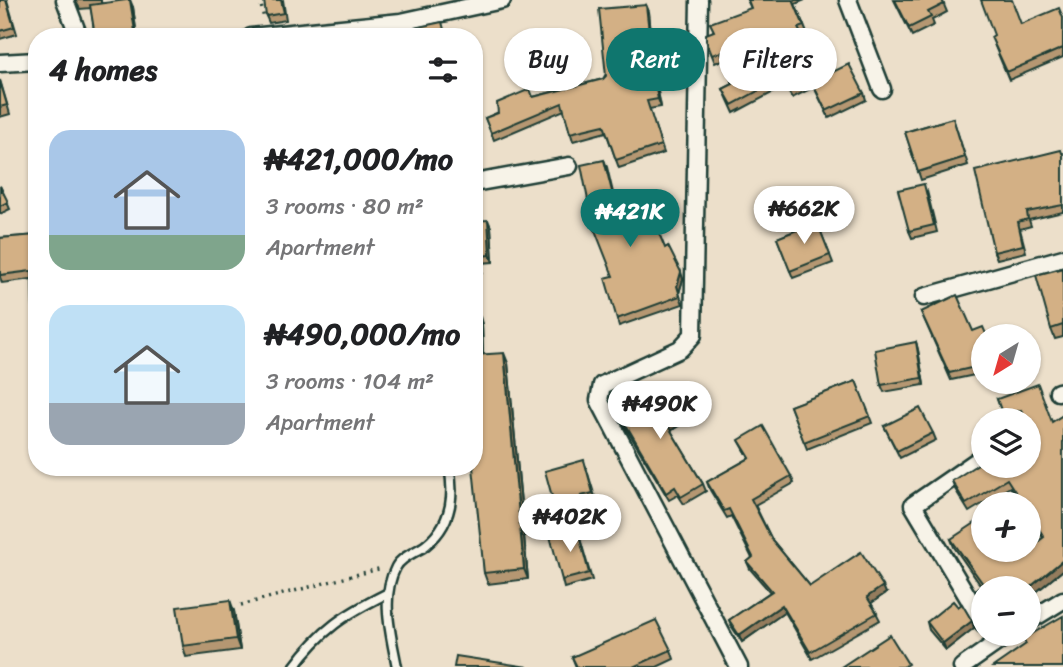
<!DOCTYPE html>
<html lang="en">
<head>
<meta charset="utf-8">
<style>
	:root { --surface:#fff; --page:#f2f2f2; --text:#202124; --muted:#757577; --accent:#0f766e }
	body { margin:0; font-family:Sriracha,sans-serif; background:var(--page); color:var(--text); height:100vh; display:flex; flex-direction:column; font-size:26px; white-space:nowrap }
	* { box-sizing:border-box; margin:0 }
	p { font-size:23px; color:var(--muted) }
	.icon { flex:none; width:38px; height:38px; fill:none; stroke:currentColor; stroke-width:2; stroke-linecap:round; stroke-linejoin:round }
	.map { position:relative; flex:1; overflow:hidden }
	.panel { position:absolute; left:28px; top:28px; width:455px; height:448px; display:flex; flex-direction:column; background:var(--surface); border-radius:28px; box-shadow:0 2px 5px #0004 }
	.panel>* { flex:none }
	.hud { position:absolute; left:504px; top:28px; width:453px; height:63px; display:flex; gap:14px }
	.needle { width:46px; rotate:217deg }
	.tools { position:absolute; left:971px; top:324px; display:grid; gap:14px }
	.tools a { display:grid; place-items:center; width:70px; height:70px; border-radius:50%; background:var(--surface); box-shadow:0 2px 5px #0004; font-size:35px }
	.price { position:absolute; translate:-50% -60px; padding:0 16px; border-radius:24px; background:#fff; color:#222; font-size:23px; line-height:46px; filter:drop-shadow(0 2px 4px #0008) }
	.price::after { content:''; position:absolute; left:50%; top:42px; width:21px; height:16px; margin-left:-10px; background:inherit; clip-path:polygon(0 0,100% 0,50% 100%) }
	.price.on { background:var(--accent); color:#fff }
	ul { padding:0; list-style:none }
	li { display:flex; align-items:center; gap:21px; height:175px; padding:0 21px }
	li span { display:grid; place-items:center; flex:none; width:196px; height:140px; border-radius:21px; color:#555 }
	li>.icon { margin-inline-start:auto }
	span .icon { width:84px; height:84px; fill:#fffc; stroke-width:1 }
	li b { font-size:30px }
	h2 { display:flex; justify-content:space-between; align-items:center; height:84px; padding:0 21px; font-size:30px }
	.tag { padding:0 24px; border-radius:32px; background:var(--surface); box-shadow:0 2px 5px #0004; font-size:24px; line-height:63px }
	.tag.on { background:var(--accent); color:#fff }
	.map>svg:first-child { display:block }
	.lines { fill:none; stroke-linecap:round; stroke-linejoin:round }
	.service-casing { stroke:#1f3d34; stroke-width:13 }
	.minor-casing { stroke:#1f3d34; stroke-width:21 }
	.path { stroke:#1f3d34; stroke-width:3.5; stroke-dasharray:2 5; stroke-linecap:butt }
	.service { stroke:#f7f3e8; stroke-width:8 }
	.minor { stroke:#f7f3e8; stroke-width:16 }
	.wall { fill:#b59772; stroke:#1f3d34; stroke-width:2 }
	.shaded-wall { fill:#947b5d; stroke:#1f3d34; stroke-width:2 }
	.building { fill:#d3b085; stroke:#1f3d34; stroke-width:2 }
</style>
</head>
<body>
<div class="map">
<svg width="1063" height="667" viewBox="0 0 1063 667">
	<rect width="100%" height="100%" fill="#ecdfca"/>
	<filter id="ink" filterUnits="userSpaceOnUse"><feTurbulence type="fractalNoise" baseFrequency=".0143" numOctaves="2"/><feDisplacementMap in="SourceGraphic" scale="14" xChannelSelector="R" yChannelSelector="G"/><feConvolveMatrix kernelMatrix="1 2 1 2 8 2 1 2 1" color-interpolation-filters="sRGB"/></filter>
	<g filter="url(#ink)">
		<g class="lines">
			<defs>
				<g id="service">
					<path d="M294 667C322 629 344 615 386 594"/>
					<path d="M397 667C391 635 380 597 396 567 402 556 417 552 426 545 451 525 455 497 449 467"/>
				</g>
				<g id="minor">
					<path d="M65 0 79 37"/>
					<path d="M699 0 693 335 680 349 602 385 599 400 739 667"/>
					<path d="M848 0 882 89"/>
					<path d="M251 37 401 22 502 0"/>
					<path d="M0 63 37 61"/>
					<path d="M474 183 569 166"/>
					<path d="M924 297 1063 258"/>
					<path d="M1058 392 1063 391"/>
					<path d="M984 456 913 505 984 624"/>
					<path d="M1029 621 1063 600"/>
					<path d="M962 667 1009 634"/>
				</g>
			</defs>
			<!-- service casing -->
			<use href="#service" class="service-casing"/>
			<!-- minor casing -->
			<use href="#minor" class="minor-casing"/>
			<!-- path -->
			<g class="path">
				<path d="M260 0 264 19"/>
				<path d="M241 605 382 568"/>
			</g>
			<!-- service -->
			<use href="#service" class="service"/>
			<!-- minor -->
			<use href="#minor" class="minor"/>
		</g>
		<!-- wall -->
		<g class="wall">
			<path d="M0 0H7L17 34 0 39Z"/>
			<path d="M75 0H101V3L133 7 137 37H95L91 8 80 9Z"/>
			<path d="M283 0 286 20 269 23 266 16Z"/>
			<path d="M747 0H805L795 4 807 33 802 35 823 76 864 93 866 100 829 118 814 87 792 98 785 86 734 113 723 89 733 84 724 59 715 63 706 40 713 31 751 8Z"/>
			<path d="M894 0H942L947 12 932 20 934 25 912 36Z"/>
			<path d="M646 5 649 12 653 57H651L661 107 649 109 664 153 619 168 606 132 573 141 564 110 494 140 485 118 533 97 603 79Z"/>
			<path d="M1063 18V57L1009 80 994 44V35L1021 24Z"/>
			<path d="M0 80 10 114 0 117Z"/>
			<path d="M953 118 968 165 921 180 905 132Z"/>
			<path d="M1062 153H1063V212L1029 220 1031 226 1020 229 1026 252 997 259 994 252Z"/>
			<path d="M604 160 618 215 665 248 683 279 679 293 683 304 619 326 617 319Z"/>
			<path d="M0 186 10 209 0 214Z"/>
			<path d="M927 191 937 232 912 238 909 231Z"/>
			<path d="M474 221 491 227 493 262 481 263 482 273H474Z"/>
			<path d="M817 222 833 263 793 278 777 238Z"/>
			<path d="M37 235V316H36L33 308 32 279 2 283 0 277V238Z"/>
			<path d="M1063 268V337L1055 339 1051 329Z"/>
			<path d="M921 312 973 331 984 336V373L951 380Z"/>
			<path d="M474 317 482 324 483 354 508 363 528 579 488 584 484 573 474 355Z"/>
			<path d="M916 342 918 350 924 385 884 392 881 385Z"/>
			<path d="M856 381 872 423 807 449 790 406Z"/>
			<path d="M997 399 1052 422 1063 415V570L1029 598V588H984V602L977 590 981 586 954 547 951 539 1015 559 1043 538 1029 517V504H1021L1010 487 969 512 955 489 952 481 984 466H1029L1037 441 1029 426V420H1026L1024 417 1016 420H1005Z"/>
			<path d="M618 411 680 416 683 423 671 431 703 484 706 491 684 504 678 495 669 500 620 418Z"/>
			<path d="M884 426 933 433 936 440 900 458Z"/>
			<path d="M739 440 791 476 794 483 755 505 772 540 810 586 886 593 871 603 880 620 812 659 785 612 742 642 732 627 729 620 770 592 750 569 747 562 752 558 731 516 727 518 710 490 707 482 749 458Z"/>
			<path d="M586 467 596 500 584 503 586 510 568 515 565 505 555 508 553 500Z"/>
			<path d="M577 528 592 580 564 588 562 580Z"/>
			<path d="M958 607 972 621 974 628 946 650 929 630 927 622Z"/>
			<path d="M234 611 240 650 186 657 183 646Z"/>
			<path d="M671 650 674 659 657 667H576L572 657Z"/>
		</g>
		<!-- shaded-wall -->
		<g class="shaded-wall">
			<path d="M130 0 133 7 137 37 135 31Z"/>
			<path d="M646 5 649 12 653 57 651 50Z"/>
			<path d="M648 50 651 57 661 107 658 99Z"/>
			<path d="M604 160 607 167 620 223 618 215Z"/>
			<path d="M488 220 491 227 493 262 490 255Z"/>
			<path d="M479 256 481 263 482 273 479 266Z"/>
			<path d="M681 272 683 279 679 293 677 286Z"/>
			<path d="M480 317 482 324 483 355 481 347Z"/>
			<path d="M916 342 918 350 924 385 922 378Z"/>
			<path d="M504 353 508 363 528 579 524 569Z"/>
			<path d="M680 416 683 423 670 431 667 424Z"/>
			<path d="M1063 560V570L1029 598V588Z"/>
			<path d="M883 586 886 593 870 604 867 597Z"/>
			<path d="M230 600 234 611 240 650 236 639Z"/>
			<path d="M782 605 785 612 742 642 739 635Z"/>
			<path d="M972 621 974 628 946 650 943 643Z"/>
		</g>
		<!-- building -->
		<g class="building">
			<path d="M0 0H6L14 27 0 31Z"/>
			<path d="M126 0H130L135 31 95 36 90 5Z"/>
			<path d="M264 0H281L284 13 266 16Z"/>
			<path d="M748 0H793L804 26 798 28 822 74 789 91 782 78 732 105 723 89 733 84 721 52 712 55 706 40V34L714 31 710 23 751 8Z"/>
			<path d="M895 0H942L944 4 928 12 931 17 909 28Z"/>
			<path d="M981 0H1012L1021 24 1059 8 1063 18V48L1007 72 991 37 994 35Z"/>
			<path d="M646 5 651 50H648L658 99 647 101 661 145 616 160 604 125 570 133 562 103 491 133 485 118 498 113 497 103 530 89 533 97 603 79 606 76 599 9Z"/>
			<path d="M442 22 446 37H411L409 29Z"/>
			<path d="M849 64 864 93 826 111 812 82Z"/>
			<path d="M0 81 7 105 0 107Z"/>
			<path d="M953 118 965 157 918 172 905 132Z"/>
			<path d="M1061 150 1062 153H1063V205L1027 212 1028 219 1018 222 1023 245 994 252 975 171Z"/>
			<path d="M604 160 618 215 647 204 665 248 668 246 681 272 677 286 680 296 617 319 605 278 613 276 593 225 581 165Z"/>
			<path d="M924 184 934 225 909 231 898 190Z"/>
			<path d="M0 186 8 202 0 206Z"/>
			<path d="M488 220 490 255 479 256V266H474V221Z"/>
			<path d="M817 222 830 255 790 271 777 238Z"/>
			<path d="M37 235V308H33L32 271 0 275V238Z"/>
			<path d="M1063 268V325L1051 329 1036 275Z"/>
			<path d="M957 295 973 331 983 327 987 336H984V365L949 373 921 312Z"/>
			<path d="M474 317H480L481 347 474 348Z"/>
			<path d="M916 342 922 378 881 385 875 350Z"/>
			<path d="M504 353 524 569 484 573 473 467H474V355Z"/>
			<path d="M856 381 870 416 804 442 790 406Z"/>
			<path d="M1038 384 1052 422 1063 415V560L1029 588H984V599L977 590 983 584 951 539 984 517V550H1008L1015 559 1044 537 1029 513V504H1023L1007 479 966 504 952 481 984 460V466H1029V445L1038 440 1029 423V420H1027L1021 410 1003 416 997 399Z"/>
			<path d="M660 385 680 416 667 424 703 484 681 497 675 487 666 493 618 411Z"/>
			<path d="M920 408 933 433 897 451 884 426Z"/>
			<path d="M763 426 791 476 751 499 772 540 810 586 861 552 883 586 867 597 877 613 810 652 782 605 739 635 729 620 772 591 747 562 753 557 729 509 724 511 707 482 750 458 739 440Z"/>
			<path d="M584 460 593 493 581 496 583 503 565 508 563 498 553 500 545 471Z"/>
			<path d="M577 528 589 573 562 580 550 536Z"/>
			<path d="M230 600 236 639 183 646 177 607Z"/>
			<path d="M953 601 958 607 962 604 972 621 943 643 927 622Z"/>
			<path d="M1063 616V667H993L1026 644 1023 639Z"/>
			<path d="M656 620 671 650 633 667H577L572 657Z"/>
			<path d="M890 635 908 664 903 667H841Z"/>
			<path d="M456 656 528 667H454Z"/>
		</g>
	</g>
</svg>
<div class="tools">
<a><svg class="needle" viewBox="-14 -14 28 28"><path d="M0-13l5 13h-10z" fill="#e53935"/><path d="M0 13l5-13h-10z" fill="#757577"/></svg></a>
<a><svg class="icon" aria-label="layers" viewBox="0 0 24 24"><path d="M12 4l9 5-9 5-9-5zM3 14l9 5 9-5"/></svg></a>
<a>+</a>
<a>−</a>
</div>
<b class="price" style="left:804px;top:246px">₦662K</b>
<b class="price on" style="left:630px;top:249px">₦421K</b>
<b class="price" style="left:660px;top:441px">₦490K</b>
<b class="price" style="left:570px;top:554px">₦402K</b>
<div class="hud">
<a class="tag">Buy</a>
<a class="tag on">Rent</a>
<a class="tag">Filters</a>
</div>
<section class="panel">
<h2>4 homes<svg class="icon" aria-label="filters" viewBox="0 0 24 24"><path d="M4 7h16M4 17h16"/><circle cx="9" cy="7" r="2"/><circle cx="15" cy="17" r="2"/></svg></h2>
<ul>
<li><span style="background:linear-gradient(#a9c7e8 75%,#7fa58c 0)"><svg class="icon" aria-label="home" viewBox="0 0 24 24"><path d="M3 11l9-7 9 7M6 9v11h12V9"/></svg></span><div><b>₦421,000/mo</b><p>3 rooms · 80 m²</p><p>Apartment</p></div></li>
<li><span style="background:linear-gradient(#bfe0f5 70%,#9aa5b1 0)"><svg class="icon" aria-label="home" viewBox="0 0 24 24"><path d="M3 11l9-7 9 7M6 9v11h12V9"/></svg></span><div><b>₦490,000/mo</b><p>3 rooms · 104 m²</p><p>Apartment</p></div></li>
</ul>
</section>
</div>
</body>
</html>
